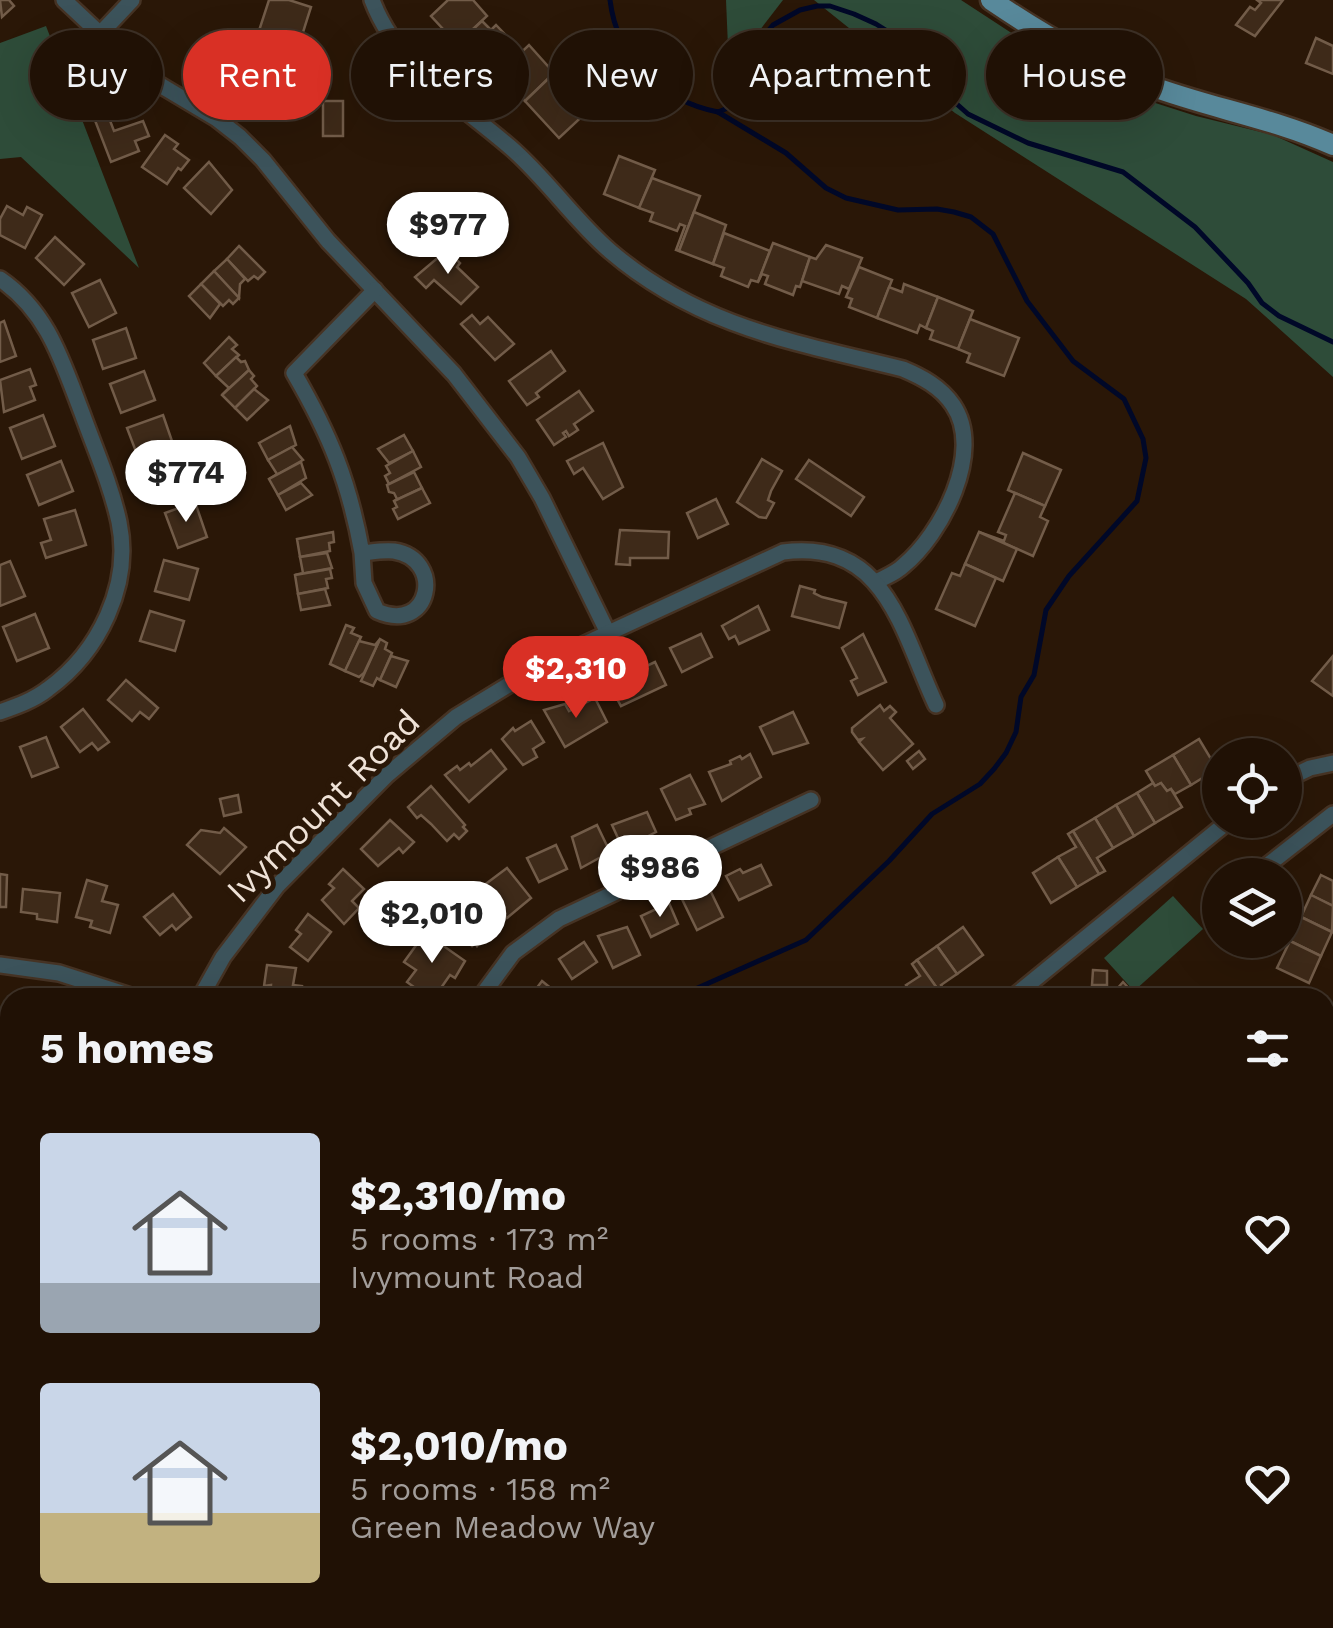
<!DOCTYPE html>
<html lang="en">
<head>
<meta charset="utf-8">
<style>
	:root { --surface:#201105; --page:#2d1f13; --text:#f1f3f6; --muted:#a29d9a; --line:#3d3127; --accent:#d93025 }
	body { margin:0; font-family:"Work Sans",sans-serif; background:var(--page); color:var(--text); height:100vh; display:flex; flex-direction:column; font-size:38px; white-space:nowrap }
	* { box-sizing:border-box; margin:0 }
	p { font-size:32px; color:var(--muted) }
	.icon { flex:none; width:55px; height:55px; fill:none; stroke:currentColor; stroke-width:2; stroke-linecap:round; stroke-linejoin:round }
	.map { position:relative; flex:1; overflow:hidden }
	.sheet { position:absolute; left:0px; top:988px; width:1335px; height:642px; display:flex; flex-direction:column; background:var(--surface); border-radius:30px 30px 0 0; box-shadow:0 10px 40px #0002,0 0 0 2px var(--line) }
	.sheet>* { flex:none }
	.banner { position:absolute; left:30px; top:30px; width:1275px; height:90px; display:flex; gap:20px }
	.controls { position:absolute; left:1202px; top:738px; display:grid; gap:20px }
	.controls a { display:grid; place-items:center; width:100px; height:100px; border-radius:50%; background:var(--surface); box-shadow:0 10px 40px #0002,0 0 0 2px var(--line); font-size:50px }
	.price { position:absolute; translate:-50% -85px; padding:0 22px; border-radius:35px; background:#fff; color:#222; font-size:32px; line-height:65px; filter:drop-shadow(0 2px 5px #0008) }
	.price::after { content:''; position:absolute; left:50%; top:60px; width:30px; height:22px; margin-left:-15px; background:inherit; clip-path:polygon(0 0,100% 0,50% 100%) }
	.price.current { background:var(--accent); color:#fff }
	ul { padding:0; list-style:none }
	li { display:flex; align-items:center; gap:30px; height:250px; padding:0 40px }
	li span { display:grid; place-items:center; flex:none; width:280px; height:200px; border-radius:10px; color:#555 }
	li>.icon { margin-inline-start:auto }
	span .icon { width:120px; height:120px; fill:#fffc; stroke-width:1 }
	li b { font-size:42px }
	h2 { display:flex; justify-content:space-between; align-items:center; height:120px; padding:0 40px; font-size:42px }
	.pill { padding:0 35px; border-radius:45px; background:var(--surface); box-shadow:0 10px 40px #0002,0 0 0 2px var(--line); font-size:35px; line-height:90px }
	.pill.current { background:var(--accent); color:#fff }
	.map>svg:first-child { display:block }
	.green { fill:#2e4c39 }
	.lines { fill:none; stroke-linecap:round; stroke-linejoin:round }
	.stream { stroke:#000828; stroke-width:5 }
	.building { fill:#3e2a19; stroke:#725c49; stroke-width:2.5 }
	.minor-casing { stroke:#463324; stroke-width:20 }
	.major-casing { stroke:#463324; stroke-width:25 }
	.minor { stroke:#3c535b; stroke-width:15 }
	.major { stroke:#58899b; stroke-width:20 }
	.labels { text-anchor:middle; stroke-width:10; stroke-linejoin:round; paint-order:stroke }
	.street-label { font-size:35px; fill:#efe2d7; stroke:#2a1707 }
</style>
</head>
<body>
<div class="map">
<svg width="1333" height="1628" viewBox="0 0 1333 1628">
	<rect width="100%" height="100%" fill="#2a1707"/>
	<!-- green -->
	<g class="green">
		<path d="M726 0H783L729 70Z"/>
		<path d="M814 0H961L1048 57 1124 93 1196 116 1273 135 1333 162V377L1246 299 955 113Z"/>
		<path d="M46 26 139 268 21 157 0 159V43Z"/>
		<path d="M1173 896 1203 929 1134 991 1104 958Z"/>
	</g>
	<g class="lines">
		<!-- stream -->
		<g class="stream">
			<path d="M610 0C617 59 662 101 718 112L738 104 749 92 763 37 773 25 800 10 817 6H830L854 14 876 24 916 49 932 82 968 114 1028 143 1123 172 1195 227 1248 283 1262 303 1279 316 1333 342"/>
			<path d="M675 998 806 940 889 861 932 814 980 784 994 769 1006 753 1016 732 1021 697 1034 675 1046 610 1069 576 1137 501 1146 458 1143 439 1124 399 1073 361 1027 301 993 234 971 217 954 212 937 209 898 210 846 198 826 188 786 153 718 112"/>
			<path d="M504 1628 510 1620"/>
		</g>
	</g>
	<!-- building -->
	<g class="building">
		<path d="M0 0H9L14 6 2 17Z"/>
		<path d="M269 0H289L311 7 299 45 281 43 266 87 227 74 238 39 256 40Z"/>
		<path d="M448 0H473L487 16 457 44 431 16Z"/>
		<path d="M1257 0H1283L1255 36 1236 25 1250 7 1255 10 1261 3Z"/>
		<path d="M482 21 491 30 496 25 522 52 496 76 491 71 487 76 457 44Z"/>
		<path d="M1316 38 1333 46V74L1306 63Z"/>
		<path d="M529 45 554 73 525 101 500 75 496 76Z"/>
		<path d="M549 78 557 87 563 82 589 110 559 138 525 101Z"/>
		<rect x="323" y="101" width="20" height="35"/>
		<path d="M104 105 114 131 143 121 149 136 135 141 139 151 111 162 91 110Z"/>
		<path d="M165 135 178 144 174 149 189 160 181 170 178 168 167 184 142 167Z"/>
		<path d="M619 156 655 170 639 208 604 194Z"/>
		<path d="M209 162 232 190 211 214 184 188Z"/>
		<path d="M652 178 700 196 679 251 676 250 685 226 680 224 677 231 650 221 653 213 639 208Z"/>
		<path d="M7 206 23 215 27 207 42 215 25 248 0 235V219Z"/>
		<path d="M694 212 726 225 713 264 679 251Z"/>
		<path d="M724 233 770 251 758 282 751 280 748 287 721 276 724 268 713 264Z"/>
		<path d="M55 237 84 264 64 285 36 258Z"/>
		<path d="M773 243 810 257 800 287 796 286 793 295 765 284 768 276 762 274 758 282Z"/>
		<path d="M826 245 862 258 849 289 842 286 839 294 802 281 810 257 816 259Z"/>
		<path d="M239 246 265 272 258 279 254 276 248 281 227 259Z"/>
		<path d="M447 250 460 263 457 267 478 287 461 304 434 280 426 288 415 277Z"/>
		<path d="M227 259 245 279 240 284 239 298 214 271Z"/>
		<path d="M859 267 892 280 877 318 849 307 852 299 846 297Z"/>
		<path d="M214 271 239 298 233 304 229 300 223 306 201 284Z"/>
		<path d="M100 280 116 313 89 327 72 293Z"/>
		<path d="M201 284 220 304 210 318 189 296Z"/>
		<path d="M904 284 938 297 926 328 920 325 917 333 877 318 889 287 902 292Z"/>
		<path d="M938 297 973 311 958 349 930 339 933 331 926 328Z"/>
		<path d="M472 315 480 324 488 317 514 344 495 360 461 324Z"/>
		<path d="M970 319 1019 338 1004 376 967 362 970 354 958 349Z"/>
		<path d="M4 321 16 356 0 362V323Z"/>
		<path d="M126 328 136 358 103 369 93 340Z"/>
		<path d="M229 337 237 345 232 349 239 355 216 376 204 363Z"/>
		<path d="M551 351 565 371 536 393 539 397 527 405 509 381Z"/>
		<path d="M236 357 241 362 245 361 249 370 222 395 229 388 216 376Z"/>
		<path d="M30 369 36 385 30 387 35 400 4 412 0 380Z"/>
		<path d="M249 370 254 376 251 379 257 386 235 408 222 395Z"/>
		<path d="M144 371 155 400 121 413 110 384Z"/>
		<path d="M254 389 268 400 247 420 235 408Z"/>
		<path d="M579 391 593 411 574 424 578 430 569 436 566 431 563 433 566 437 554 445 537 420Z"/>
		<path d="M43 415 55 446 22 459 10 428Z"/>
		<path d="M163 415 173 444 138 457 127 428Z"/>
		<path d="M290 426 296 445 268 460 259 443Z"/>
		<path d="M404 435 413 451 389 463 378 449Z"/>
		<path d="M603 443 623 487 603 499 583 468 574 474 567 461Z"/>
		<path d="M292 447 303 460 269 479 277 474 268 460Z"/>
		<path d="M413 451 421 467 389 484 385 476 390 473 386 466Z"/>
		<path d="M1023 453 1061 470 1045 506 1008 490Z"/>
		<path d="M762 459 782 471 771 491 768 500 774 503 766 518 759 517 737 502Z"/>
		<path d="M176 460 186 489 153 502 142 473Z"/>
		<path d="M809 460 864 497 851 516 796 479Z"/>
		<path d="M61 461 73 491 39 505 27 475Z"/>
		<path d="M301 462 306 478 278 495 269 479Z"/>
		<path d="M414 472 422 488 394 501 397 499 394 493 389 492 387 485Z"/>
		<path d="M301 483 312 495 286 510 278 495Z"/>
		<path d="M422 488 430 503 398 519 393 509 397 507 394 501Z"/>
		<path d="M1015 493 1045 506 1040 517 1048 521 1033 556 979 532 1004 541 1006 535 998 532Z"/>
		<path d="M716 499 728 524 698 538 687 513Z"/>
		<path d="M195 502 207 537 178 548 165 513Z"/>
		<path d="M75 510 86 545 46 558 41 543 51 540 44 519Z"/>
		<path d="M620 530 669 532 668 558H630V565L616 564Z"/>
		<path d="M333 532 334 542 329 543 330 551 300 557 297 539Z"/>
		<path d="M979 532 1017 549 1003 581 965 564Z"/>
		<path d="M327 553 332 568 295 575 303 573 300 557Z"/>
		<path d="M164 560 198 569 189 600 155 591Z"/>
		<path d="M10 561 25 596 0 606V565Z"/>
		<path d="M965 564 996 578 975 626 936 609 952 573 960 576Z"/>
		<path d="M330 569 332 578 326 579 328 588 298 594 295 575Z"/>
		<path d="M800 586 815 590 814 593 822 597 846 603 839 628 792 616Z"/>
		<path d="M325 589 330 605 301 610 298 594Z"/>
		<path d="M758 606 769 630 739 644 735 636 729 639 722 626Z"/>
		<path d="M150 611 184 621 175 651 140 641Z"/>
		<path d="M35 614 49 648 17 661 3 627Z"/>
		<path d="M346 625 354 628 351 633 361 637 345 671 330 664Z"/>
		<path d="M701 634 712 657 682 672 670 648Z"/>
		<path d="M863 634 886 682 858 695 851 681 857 678 842 648Z"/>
		<path d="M380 639 387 643 385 649 392 653 380 680 377 678 373 686 361 681Z"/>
		<path d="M380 639 364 673 359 677 345 671 359 641 375 645Z"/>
		<path d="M391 656 408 661 396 687 380 680Z"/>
		<path d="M1333 656V696L1312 681Z"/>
		<path d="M655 662 666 685 621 706 605 677 619 671 621 676 632 673Z"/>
		<path d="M126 680 158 708 149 719 140 712 132 721 108 700Z"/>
		<path d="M595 698 607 722 565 747 544 710 565 704 569 711Z"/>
		<path d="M880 705 884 711 890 706 896 712 890 718 913 744 883 770 859 742 862 739 858 740 852 732V728Z"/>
		<path d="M83 709 109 742 98 750 92 743 80 752 61 727Z"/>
		<path d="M793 712 808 743 773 754 760 727Z"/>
		<path d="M531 721 544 742 533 749 537 757 523 765 502 739 513 728 515 731Z"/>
		<path d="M46 737 58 767 32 777 20 747Z"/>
		<path d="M1199 739 1217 769 1191 785 1173 755Z"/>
		<path d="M491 750 506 769 469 802 445 775 457 766 460 770 469 763 471 766Z"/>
		<path d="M919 751 925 759 913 769 907 761Z"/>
		<path d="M750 754 761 777 722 801 709 772 731 764 730 761 740 756 742 759Z"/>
		<path d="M1173 755 1191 785 1175 794 1171 789 1167 791 1161 783 1155 786 1146 771Z"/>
		<path d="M690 775 705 804 689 809 691 814 676 820 661 789Z"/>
		<path d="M1153 783 1155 786 1161 783 1167 791 1171 789 1182 807 1155 823 1137 793Z"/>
		<path d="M431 786 465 825 463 827 467 831 459 839 454 834 447 841 431 824 421 815 417 818 408 807Z"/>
		<path d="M1137 793 1155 823 1134 836 1116 805Z"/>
		<path d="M238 795 241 812 224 816 220 799Z"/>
		<path d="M1116 805 1134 836 1113 848 1095 818Z"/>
		<path d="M647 812 656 832 623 849 612 825Z"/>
		<path d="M1095 818 1113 848 1097 858 1105 871 1099 874 1073 831Z"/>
		<path d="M390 820 414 842 403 853 399 848 378 866 361 849Z"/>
		<path d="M597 825 610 852 581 868 572 837Z"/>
		<path d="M224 828 246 847 220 874 187 845 201 830 220 833Z"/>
		<path d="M1073 831 1099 874 1077 887 1058 857 1076 847 1068 834Z"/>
		<path d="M556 845 567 869 539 882 527 858Z"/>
		<path d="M1058 857 1077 887 1051 903 1033 873Z"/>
		<path d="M761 865 771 885 739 900 726 876 740 869 743 873Z"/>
		<path d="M507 868 531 898 507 918 483 886Z"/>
		<path d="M343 869 364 889 352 901 359 908 344 924 322 900 334 888 329 884Z"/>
		<path d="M0 874 7 875 6 907H0Z"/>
		<path d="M1321 875 1333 881V906L1311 895Z"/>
		<path d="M87 880 107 886 102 901 118 905 110 933 90 927 92 921 76 917Z"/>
		<path d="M23 889 60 893 57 922 37 919V914L21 912Z"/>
		<path d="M710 890 723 917 697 930 681 897 694 891 696 896Z"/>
		<path d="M173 894 191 917 176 930 172 925 160 935 144 917Z"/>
		<path d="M1311 895 1333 906 1332 932 1301 917Z"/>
		<path d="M470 902 493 923 477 946 475 943 472 946 449 925Z"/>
		<path d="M669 903 678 924 651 937 641 916Z"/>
		<path d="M308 914 331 932 308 961 290 947 301 934 296 930Z"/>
		<path d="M1301 917 1332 932 1321 956 1290 941Z"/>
		<path d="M627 927 640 955 613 968 598 936Z"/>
		<path d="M963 927 983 955 957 974 937 946Z"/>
		<path d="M425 933 465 961 455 978 450 975 434 998H429L407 982 416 970 404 962Z"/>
		<path d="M1290 941 1321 956 1309 983 1277 968Z"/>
		<path d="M584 942 597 962 572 979 559 959Z"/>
		<path d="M937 946 957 974 941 985 949 998H944L917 960Z"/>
		<path d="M917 960 944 998H915L906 985 920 976 912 964Z"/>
		<path d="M267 965 296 968 293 985 302 986 301 998H270L271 985 264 986Z"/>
		<path d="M1093 970 1107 971V985H1092Z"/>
		<path d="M542 981 563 998H522L528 989 533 993Z"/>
		<path d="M1123 982 1134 994 1137 998H1109Z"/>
		<rect x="0" y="1168" width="10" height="32"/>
		<path d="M1325 1177 1333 1180V1207L1325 1204Z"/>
		<path d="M759 1620H794V1628H758Z"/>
		<path d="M619 1622H654L653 1628H619Z"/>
	</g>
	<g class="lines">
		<defs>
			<g id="minor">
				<path d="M64 0 145 76 217 119 240 137 263 160 328 241 454 374 518 457 542 498 608 633"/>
				<path d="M372 0C397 67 459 103 510 147 547 179 574 220 610 251 699 327 794 342 903 369 922 377 941 387 953 405 985 452 941 535 903 566 896 573 885 577 876 582"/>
				<path d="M100 34 132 0"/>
				<path d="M0 279C48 312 62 361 82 413 95 449 111 485 119 522 132 585 99 652 48 689 34 700 17 706 0 712"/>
				<path d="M362 553 364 583 377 611C431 635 445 559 394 551 383 550 372 552 362 553 349 481 330 435 294 373L375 290"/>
				<path d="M1285 780 1310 768 1333 763"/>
				<path d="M1255 875 1333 814"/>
				<path d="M0 965 59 973 137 998"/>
				<path d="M200 998 223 957 277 886 387 775 456 717 546 662 783 552C886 539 901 630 936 705"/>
				<path d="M480 998 513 953 559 919 811 800"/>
				<path d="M1012 998 1230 820"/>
				<path d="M1325 1061 1333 1042"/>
				<path d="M0 1251H10"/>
				<path d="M1325 1531 1333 1536"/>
				<path d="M147 1620 148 1628"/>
				<path d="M400 1620V1628"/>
				<path d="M571 1620V1628"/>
				<path d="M700 1620 701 1628"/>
				<path d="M1019 1628 1024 1620"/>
			</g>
			<path id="major" d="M991 0C1041 34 1092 64 1148 85 1209 108 1273 118 1333 145"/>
		</defs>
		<!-- minor casing -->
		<use href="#minor" class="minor-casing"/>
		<!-- major casing -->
		<use href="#major" class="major-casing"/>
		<!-- minor -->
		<use href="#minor" class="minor"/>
		<!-- major -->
		<use href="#major" class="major"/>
	</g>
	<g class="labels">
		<!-- street labels -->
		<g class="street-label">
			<text transform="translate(323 806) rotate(-45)" y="12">Ivymount Road</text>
		</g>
	</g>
</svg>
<div class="controls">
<a><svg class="icon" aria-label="locate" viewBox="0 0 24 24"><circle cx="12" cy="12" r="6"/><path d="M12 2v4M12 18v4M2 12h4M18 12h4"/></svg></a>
<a><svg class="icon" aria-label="layers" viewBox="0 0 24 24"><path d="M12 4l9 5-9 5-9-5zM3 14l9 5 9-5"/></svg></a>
</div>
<b class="price" style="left:448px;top:277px">$977</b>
<b class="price" style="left:186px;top:525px">$774</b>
<b class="price current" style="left:576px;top:721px">$2,310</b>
<b class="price" style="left:660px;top:920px">$986</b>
<b class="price" style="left:432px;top:966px">$2,010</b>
<div class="banner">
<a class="pill">Buy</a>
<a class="pill current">Rent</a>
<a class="pill">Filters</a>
<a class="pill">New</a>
<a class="pill">Apartment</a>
<a class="pill">House</a>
</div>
<section class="sheet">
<h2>5 homes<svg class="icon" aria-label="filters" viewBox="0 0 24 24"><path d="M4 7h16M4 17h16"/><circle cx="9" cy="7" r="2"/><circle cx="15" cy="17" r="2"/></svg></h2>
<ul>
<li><span style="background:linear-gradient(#c9d6e8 75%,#9aa5b1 0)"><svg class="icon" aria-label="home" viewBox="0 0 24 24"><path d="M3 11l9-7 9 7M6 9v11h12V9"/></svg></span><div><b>$2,310/mo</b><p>5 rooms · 173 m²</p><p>Ivymount Road</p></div><svg class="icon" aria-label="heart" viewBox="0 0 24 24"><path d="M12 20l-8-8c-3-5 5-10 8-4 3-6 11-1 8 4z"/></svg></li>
<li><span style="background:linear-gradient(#c9d6e8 65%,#c2b280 0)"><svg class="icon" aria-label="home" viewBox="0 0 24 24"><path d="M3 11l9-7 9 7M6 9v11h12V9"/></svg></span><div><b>$2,010/mo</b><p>5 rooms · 158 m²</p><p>Green Meadow Way</p></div><svg class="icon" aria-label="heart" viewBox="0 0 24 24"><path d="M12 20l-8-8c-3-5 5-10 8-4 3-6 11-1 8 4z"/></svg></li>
</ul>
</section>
</div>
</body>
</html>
